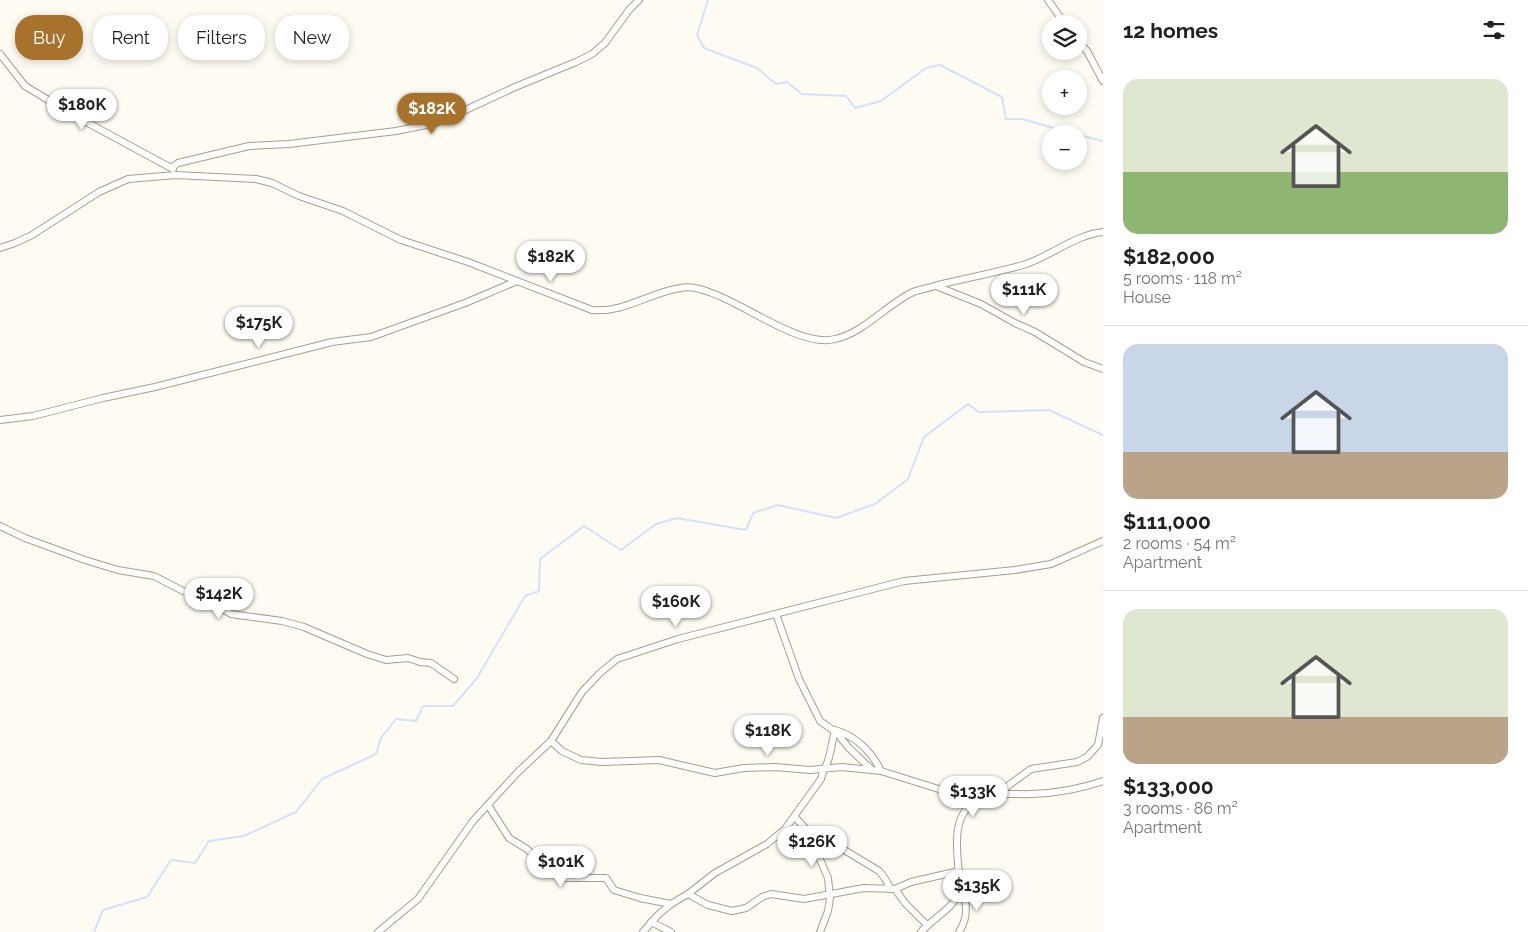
<!DOCTYPE html>
<html lang="en">
<head>
<meta charset="utf-8">
<style>
	:root { --surface:#fff; --page:#f6f6f6; --text:#202124; --muted:#757577; --line:#e0e0e0; --accent:#a8712c }
	body { margin:0; font-family:Raleway,sans-serif; background:var(--page); color:var(--text); height:100vh; display:flex; flex-direction:column; font-size:19px; white-space:nowrap }
	* { box-sizing:border-box; margin:0 }
	p { font-size:16px; color:var(--muted) }
	.icon { flex:none; width:28px; height:28px; fill:none; stroke:currentColor; stroke-width:2; stroke-linecap:round; stroke-linejoin:round }
	.map { position:relative; flex:1; overflow:hidden }
	.sheet { display:flex; flex-direction:column; background:var(--surface); width:425px }
	.sheet>* { flex:none }
	.top-card { position:absolute; left:15px; top:15px; width:475px; height:45px; display:flex; gap:10px }
	.controls { position:absolute; left:1042px; top:15px; display:grid; gap:10px }
	.controls a { display:grid; place-items:center; width:45px; height:45px; border-radius:50%; background:var(--surface); box-shadow:0 2px 8px #0003; font-size:25px }
	.price { position:absolute; translate:-50% -42px; padding:0 11px; border-radius:18px; background:#fff; color:#222; font-size:16px; line-height:32px; filter:drop-shadow(0 1px 2px #0008) }
	.price::after { content:''; position:absolute; left:50%; top:30px; width:15px; height:11px; margin-left:-8px; background:inherit; clip-path:polygon(0 0,100% 0,50% 100%) }
	.price.current { background:var(--accent); color:#fff }
	ul { padding:0; list-style:none }
	li { display:grid; align-content:center; gap:10px; height:265px; padding:0 20px }
	li+li { border-top:1px solid var(--line) }
	li span { display:grid; place-items:center; height:155px; border-radius:15px; color:#555 }
	li>.icon { margin-inline-start:auto }
	span .icon { width:90px; height:90px; fill:#fffc; stroke-width:1 }
	li b { font-size:21px }
	h2 { display:flex; justify-content:space-between; align-items:center; height:60px; padding:0 20px; font-size:21px }
	.tag { padding:0 18px; border-radius:20px; background:var(--surface); box-shadow:0 2px 8px #0003; font-size:18px; line-height:45px }
	.tag.current { background:var(--accent); color:#fff }
	main { display:flex; flex:1; min-height:0 }
	.map>svg:first-child { display:block }
	.lines { fill:none; stroke-linecap:round; stroke-linejoin:round }
	.stream { stroke:#d3e1fd; stroke-width:2 }
	.street-casing { stroke:#a79f8c; stroke-width:8 }
	.street { stroke:#fff; stroke-width:6 }
</style>
</head>
<body>
<main>
<div class="map">
<svg width="1103" height="932" viewBox="0 0 1103 932">
	<rect width="100%" height="100%" fill="#fefbf3"/>
	<g class="lines">
		<!-- stream -->
		<g class="stream">
			<path d="M708 0 697 35 704 48 757 68 776 84 787 82 802 94 846 96 855 108 881 101 926 68 940 65 1002 97 1006 119H1022L1074 134"/>
			<path d="M1079 135 1103 141"/>
			<path d="M94 932 103 910 147 897 171 860 195 863 209 841 244 836 296 812 322 779 376 754 381 738 396 719 416 721 423 706H453L477 678 525 596 539 591 540 559 584 526 621 550 656 524 677 518 746 530 753 513 778 505 836 518 875 504 908 479 924 437 968 404 979 412 1049 410 1103 435"/>
		</g>
		<defs>
			<g id="street">
				<path d="M1048 0 1065 24"/>
				<path d="M1079 42 1087 51 1103 81"/>
				<path d="M0 54 25 86 77 117 173 169"/>
				<path d="M171 168 178 163 249 146 289 144 396 131 431 124 444 120 515 87 576 62 592 54 605 43 629 10 639 0"/>
				<path d="M0 248 15 243 32 235 99 192 128 179 176 175 256 179 272 183 299 196 343 211 401 240 468 262 592 310C624 313 649 293 680 288 689 286 701 289 709 292 744 303 800 348 835 339 864 333 887 304 913 292 921 289 930 288 938 285 966 278 995 273 1023 265 1050 257 1074 235 1103 232"/>
				<path d="M936 286 981 304 1015 323 1035 332 1084 362 1103 369"/>
				<path d="M0 420 33 416 103 398 155 387 332 342 371 337 465 303 517 281"/>
				<path d="M0 526 25 538 85 560 118 570 154 576 183 591 201 596 231 614 282 621 304 627 367 654 386 660 408 658 420 662 431 663 454 679"/>
				<path d="M776 614 799 679 820 721 837 733 848 747 871 769"/>
				<path d="M835 730C856 736 872 752 881 771"/>
				<path d="M551 741 562 751 581 760 602 762 659 760 715 773 744 768 775 767 810 770 842 767 881 771 961 796 979 799"/>
				<path d="M825 768C831 757 831 744 835 731"/>
				<path d="M997 794 1031 769 1077 762 1087 757 1098 745 1103 718"/>
				<path d="M488 805 509 838 527 849 548 870 566 878H606L614 890 640 898 671 904"/>
				<path d="M795 817 812 836 846 851 879 871 884 877 891 889"/>
				<path d="M814 837 819 857 828 878 830 898 828 911 820 932"/>
				<path d="M895 889 905 903 927 925"/>
				<path d="M688 894 708 905 732 911 746 908 762 897 771 894 804 899 864 888 895 889 911 882 959 871"/>
				<path d="M651 922 671 932"/>
				<path d="M378 932 418 899 473 821 517 773 551 741 582 692 600 673 617 659 678 639 904 581 1015 570 1051 564 1103 541"/>
				<path d="M643 932 658 915 671 904 688 894 715 873 767 844 785 829 821 779 824 768"/>
				<path d="M921 932C932 919 954 908 960 891 961 886 960 880 959 875 957 849 950 814 979 799 995 791 1015 795 1032 794 1056 793 1080 789 1103 781"/>
				<path d="M959 932C968 918 968 905 961 890"/>
			</g>
		</defs>
		<!-- street casing -->
		<use href="#street" class="street-casing"/>
		<!-- street -->
		<use href="#street" class="street"/>
	</g>
</svg>
<div class="controls">
<a><svg class="icon" aria-label="layers" viewBox="0 0 24 24"><path d="M12 4l9 5-9 5-9-5zM3 14l9 5 9-5"/></svg></a>
<a>+</a>
<a>−</a>
</div>
<b class="price" style="left:82px;top:131px">$180K</b>
<b class="price current" style="left:432px;top:135px">$182K</b>
<b class="price" style="left:551px;top:283px">$182K</b>
<b class="price" style="left:1024px;top:316px">$111K</b>
<b class="price" style="left:259px;top:349px">$175K</b>
<b class="price" style="left:219px;top:620px">$142K</b>
<b class="price" style="left:676px;top:628px">$160K</b>
<b class="price" style="left:768px;top:757px">$118K</b>
<b class="price" style="left:973px;top:818px">$133K</b>
<b class="price" style="left:812px;top:868px">$126K</b>
<b class="price" style="left:561px;top:888px">$101K</b>
<b class="price" style="left:977px;top:912px">$135K</b>
<div class="top-card">
<a class="tag current">Buy</a>
<a class="tag">Rent</a>
<a class="tag">Filters</a>
<a class="tag">New</a>
</div>
</div>
<section class="sheet">
<h2>12 homes<svg class="icon" aria-label="filters" viewBox="0 0 24 24"><path d="M4 7h16M4 17h16"/><circle cx="9" cy="7" r="2"/><circle cx="15" cy="17" r="2"/></svg></h2>
<ul>
<li><span style="background:linear-gradient(#dfe7d0 60%,#8fb573 0)"><svg class="icon" aria-label="home" viewBox="0 0 24 24"><path d="M3 11l9-7 9 7M6 9v11h12V9"/></svg></span><div><b>$182,000</b><p>5 rooms · 118 m²</p><p>House</p></div></li>
<li><span style="background:linear-gradient(#c9d6e8 70%,#b9a48a 0)"><svg class="icon" aria-label="home" viewBox="0 0 24 24"><path d="M3 11l9-7 9 7M6 9v11h12V9"/></svg></span><div><b>$111,000</b><p>2 rooms · 54 m²</p><p>Apartment</p></div></li>
<li><span style="background:linear-gradient(#dfe7d0 70%,#b9a48a 0)"><svg class="icon" aria-label="home" viewBox="0 0 24 24"><path d="M3 11l9-7 9 7M6 9v11h12V9"/></svg></span><div><b>$133,000</b><p>3 rooms · 86 m²</p><p>Apartment</p></div></li>
</ul>
</section>
</main>
</body>
</html>
